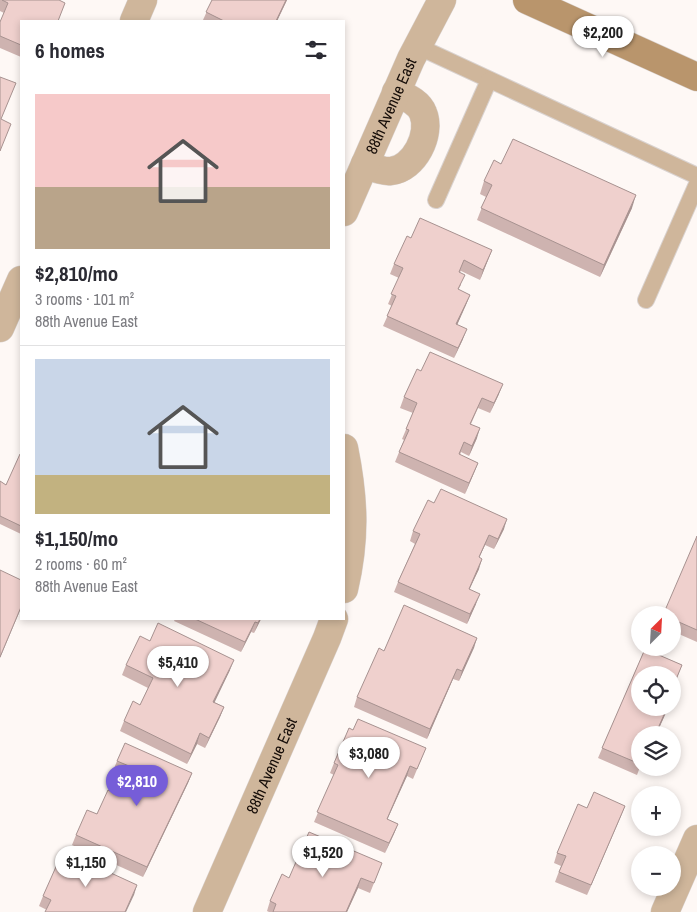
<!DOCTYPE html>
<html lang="en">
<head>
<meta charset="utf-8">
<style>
	:root { --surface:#fff; --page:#f7f7f7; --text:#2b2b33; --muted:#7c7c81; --line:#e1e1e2; --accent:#765dd8 }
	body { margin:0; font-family:"Archivo Narrow",sans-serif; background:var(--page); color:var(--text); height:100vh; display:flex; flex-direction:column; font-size:19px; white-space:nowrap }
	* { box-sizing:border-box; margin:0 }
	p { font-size:16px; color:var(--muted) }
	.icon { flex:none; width:28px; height:28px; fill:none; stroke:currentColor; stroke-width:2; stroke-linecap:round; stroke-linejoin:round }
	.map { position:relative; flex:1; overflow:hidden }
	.sheet { position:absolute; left:20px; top:20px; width:325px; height:600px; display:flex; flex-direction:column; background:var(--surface); border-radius:0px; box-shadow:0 2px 8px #0003 }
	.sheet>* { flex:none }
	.needle { width:32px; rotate:24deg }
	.fabs { position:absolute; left:631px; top:606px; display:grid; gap:10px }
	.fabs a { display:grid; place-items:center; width:50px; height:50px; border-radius:50%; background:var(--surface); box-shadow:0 2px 8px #0003; font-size:25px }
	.price { position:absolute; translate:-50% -42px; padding:0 11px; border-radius:18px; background:#fff; color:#222; font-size:16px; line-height:32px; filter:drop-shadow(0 1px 2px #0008) }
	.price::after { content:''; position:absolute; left:50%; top:30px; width:15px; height:11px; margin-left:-8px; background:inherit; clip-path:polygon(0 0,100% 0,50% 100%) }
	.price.current { background:var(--accent); color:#fff }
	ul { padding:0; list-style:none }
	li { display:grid; align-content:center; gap:10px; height:265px; padding:0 15px }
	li+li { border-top:1px solid var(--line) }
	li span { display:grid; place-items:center; height:155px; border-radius:0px; color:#555 }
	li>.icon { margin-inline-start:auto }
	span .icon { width:90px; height:90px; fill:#fffc; stroke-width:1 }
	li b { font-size:21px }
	h2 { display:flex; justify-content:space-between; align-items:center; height:60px; padding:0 15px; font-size:21px }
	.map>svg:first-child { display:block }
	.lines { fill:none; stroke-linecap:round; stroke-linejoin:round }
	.service-casing { stroke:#d9d2cf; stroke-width:18 }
	.minor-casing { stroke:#d9d2cf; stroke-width:29 }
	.secondary-casing { stroke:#d9d2cf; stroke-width:29 }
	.service { stroke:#cfb69b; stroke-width:16 }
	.minor { stroke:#cfb69b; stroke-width:28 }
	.secondary { stroke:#b9956c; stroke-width:28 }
	.wall { fill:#ceb3b0 }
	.shaded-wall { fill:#a79290 }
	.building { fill:#efd0cd; stroke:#a79290 }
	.labels { text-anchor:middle; stroke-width:5; stroke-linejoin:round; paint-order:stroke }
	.street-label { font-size:16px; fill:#160d08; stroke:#fef8f5 }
</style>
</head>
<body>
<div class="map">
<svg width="697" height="912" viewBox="0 0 697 912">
	<rect width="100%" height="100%" fill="#fef8f5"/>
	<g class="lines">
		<defs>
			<g id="service">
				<path d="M417 46 697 176"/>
				<path d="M436 200 489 80"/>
				<path d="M646 300 697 184"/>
			</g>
			<g id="minor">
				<path d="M134 21 143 0"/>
				<path d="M365 164C373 167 382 172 391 171 414 169 432 134 423 113 419 102 406 97 396 92"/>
				<path id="s1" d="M344 212 411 59 442 0"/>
				<path d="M0 328 21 280"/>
				<path d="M344 448C354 498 356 538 344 589"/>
				<path id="s2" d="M207 912 327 638 334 619"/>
				<path d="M665 912 697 839"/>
			</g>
			<path id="secondary" d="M527 0 697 77"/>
		</defs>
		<!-- service casing -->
		<use href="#service" class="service-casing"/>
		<!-- minor casing -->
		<use href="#minor" class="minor-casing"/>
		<!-- secondary casing -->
		<use href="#secondary" class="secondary-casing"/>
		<!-- service -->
		<use href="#service" class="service"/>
		<!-- minor -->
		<use href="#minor" class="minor"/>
		<!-- secondary -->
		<use href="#secondary" class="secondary"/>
	</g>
	<!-- wall -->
	<g class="wall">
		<path d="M0 0H59L21 21V57L0 48V22L4 13 0 11Z"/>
		<path d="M212 0H287L277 21H207L203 20Z"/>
		<path d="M501 164 632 208 600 277 477 220 486 197 480 194 484 181Z"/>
		<path d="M411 238 492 250 480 280 461 271 460 272 461 285 458 290 470 295 457 325 463 339 454 358 383 326 392 306 388 304 399 278 390 274 394 264Z"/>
		<path d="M421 371 499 394 490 413 478 408 471 424 477 438 469 456 461 452 460 455 478 463 465 494 395 462 404 440 402 439 413 413 400 408 404 397Z"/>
		<path d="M21 455V534L0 524V481L6 485Z"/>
		<path d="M504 529 494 549 485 545 479 557V569L469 589 476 604 467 624 394 592 398 582 415 544 410 541 413 531Z"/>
		<path d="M697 536V642L672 631V615Z"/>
		<path d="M175 619H261L254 633 251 632 241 652 174 621Z"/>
		<path d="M477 638 459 681 453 679 427 739 354 707 357 697 384 651Z"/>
		<path d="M150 641 230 670 214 702 224 707 220 717 205 748 197 744 187 764 120 731 124 721 140 705 148 688 122 675 126 665Z"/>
		<path d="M645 649 682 665 672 690V675H640V708H668L656 735H640V767L637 775 598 758Z"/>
		<path d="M353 730 426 748 413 779 407 776 387 819 398 824 385 853 314 822 334 775 330 773 334 763Z"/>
		<path d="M117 761 192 773 188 783 143 877 72 845 76 835 97 814 110 791 123 778 124 776 113 771Z"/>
		<path d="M625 806 587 895 555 882 561 866 554 863 557 853 587 808Z"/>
		<path d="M382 863 370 893 358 888 347 912H269L267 911 270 901 289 878Z"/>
		<path d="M134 895 47 910 39 906 43 896Z"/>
	</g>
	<!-- shaded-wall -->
	<g class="shaded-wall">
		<path d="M286 0H287L277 21H276Z"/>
		<path d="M636 195 632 208 600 277 604 265Z"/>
		<path d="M492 250 480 280 483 270Z"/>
		<path d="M470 295 466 305 453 334 456 324Z"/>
		<path d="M467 329 463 339 454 358 458 348Z"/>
		<path d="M503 384 499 394 490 413 494 403Z"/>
		<path d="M480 428 477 438 469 456 472 446Z"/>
		<path d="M478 463 474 473 465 494 469 483Z"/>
		<path d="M507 519 504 529 494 549 498 539Z"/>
		<path d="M489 535 485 545 475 567 479 557Z"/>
		<path d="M482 559 479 569 465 599 469 589Z"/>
		<path d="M480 594 476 604 467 624 470 614Z"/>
		<path d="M21 607V608L0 658V657Z"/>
		<path d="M260 619H261L254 633 258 623Z"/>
		<path d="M255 622 251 632 241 652 245 642Z"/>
		<path d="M477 638 474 648 459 681 462 671Z"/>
		<path d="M234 660 230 670 210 712 213 702Z"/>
		<path d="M457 669 453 679 427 739 430 729Z"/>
		<path d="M224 707 220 717 205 748 209 738Z"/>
		<path d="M667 708H668L656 735H655Z"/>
		<path d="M200 733 197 744 187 764 191 754Z"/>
		<path d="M410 766 407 776 383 829 387 819Z"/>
		<path d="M192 773 188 783 143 877 147 867Z"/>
		<path d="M625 806 621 816 587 895 591 885Z"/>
		<path d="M398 824 394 834 385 853 389 843Z"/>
		<path d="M361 878 358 888 347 912H346Z"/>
		<path d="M137 885 134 895 126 912H125Z"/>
	</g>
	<!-- building -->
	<g class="building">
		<path d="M2 0H59L65 3 58 21H21V45L0 36V22L8 3Z"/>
		<path d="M212 0H286L276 21H224L206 12Z"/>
		<path d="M0 77 16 83 1 119 11 124 0 151Z"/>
		<path d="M513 139 636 195 604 265 481 208 492 185 484 181 494 160 501 164Z"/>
		<path d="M420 218 492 250 483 270 464 260 459 272 465 275 458 289 470 295 456 324 467 329 458 348 387 316 396 296 391 294 403 268 394 264 407 236 411 238Z"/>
		<path d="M430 352 503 384 494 403 482 398 470 424 480 428 472 446 464 442 459 454 478 463 469 483 399 452 409 430 406 429 417 403 404 397 417 369 421 371Z"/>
		<path d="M20 454 21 455V526L0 516V481L6 485Z"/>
		<path d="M441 489 507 519 498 539 489 535 479 557 482 559 469 589 480 594 470 614 398 582 420 534 413 531 428 500 434 503Z"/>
		<path d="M697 536V630L672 619V615H663Z"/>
		<path d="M0 570 21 580V607L0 657Z"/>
		<path d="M404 605 477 638 462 671 457 669 430 729 357 697 379 648 384 651Z"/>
		<path d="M195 619H260L258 623 255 622 245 642Z"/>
		<path d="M158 623 234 660 213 702 224 707 209 738 200 733 191 754 124 721 133 701 140 705 153 678 126 665 140 636 150 641Z"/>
		<path d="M645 649 682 665 672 689V675H640V708H667L655 735H640V764L602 748Z"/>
		<path d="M358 719 426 748 417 769 410 766 387 819 398 824 389 843 317 812 338 765 334 763 349 728 353 730Z"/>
		<path d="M125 743 192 773 147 867 76 835 87 810 97 814 108 790 110 791 117 776 123 778 129 766 117 761Z"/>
		<path d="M594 792 625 806 591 885 559 872 566 856 557 853 578 804 587 808Z"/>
		<path d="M309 832 382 863 374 883 361 878 346 912H273L276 904 270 901 282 874 289 878Z"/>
		<path d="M63 851 137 885 125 912H45L51 900 43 896Z"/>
	</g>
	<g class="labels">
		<!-- street labels -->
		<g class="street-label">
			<text dy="6" stroke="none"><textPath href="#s1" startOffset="116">88th Avenue East</textPath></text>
			<text dy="6" stroke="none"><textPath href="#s2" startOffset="160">88th Avenue East</textPath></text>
		</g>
	</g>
</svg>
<div class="fabs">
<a><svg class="needle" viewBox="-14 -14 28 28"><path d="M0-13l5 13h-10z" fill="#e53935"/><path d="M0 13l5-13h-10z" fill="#7c7c81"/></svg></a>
<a><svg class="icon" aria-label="locate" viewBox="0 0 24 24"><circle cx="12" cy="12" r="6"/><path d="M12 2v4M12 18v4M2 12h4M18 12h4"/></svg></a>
<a><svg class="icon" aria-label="layers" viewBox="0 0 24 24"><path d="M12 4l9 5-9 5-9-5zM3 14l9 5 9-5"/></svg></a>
<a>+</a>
<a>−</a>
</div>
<b class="price" style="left:603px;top:58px">$2,200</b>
<b class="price" style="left:178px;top:688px">$5,410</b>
<b class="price" style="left:369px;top:779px">$3,080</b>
<b class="price current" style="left:137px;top:807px">$2,810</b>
<b class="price" style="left:323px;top:878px">$1,520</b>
<b class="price" style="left:86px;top:888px">$1,150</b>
<section class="sheet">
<h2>6 homes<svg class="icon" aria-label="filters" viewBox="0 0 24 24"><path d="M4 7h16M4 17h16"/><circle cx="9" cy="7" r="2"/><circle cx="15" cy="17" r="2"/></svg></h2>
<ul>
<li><span style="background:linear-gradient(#f6c9c9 60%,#b9a48a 0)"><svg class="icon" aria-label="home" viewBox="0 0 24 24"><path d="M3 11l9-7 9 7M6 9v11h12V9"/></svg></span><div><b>$2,810/mo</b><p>3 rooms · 101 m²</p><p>88th Avenue East</p></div></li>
<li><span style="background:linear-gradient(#c9d6e8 75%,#c2b280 0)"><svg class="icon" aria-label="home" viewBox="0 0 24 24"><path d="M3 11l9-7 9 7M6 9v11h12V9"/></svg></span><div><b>$1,150/mo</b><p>2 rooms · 60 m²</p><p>88th Avenue East</p></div></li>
</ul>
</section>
</div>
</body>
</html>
